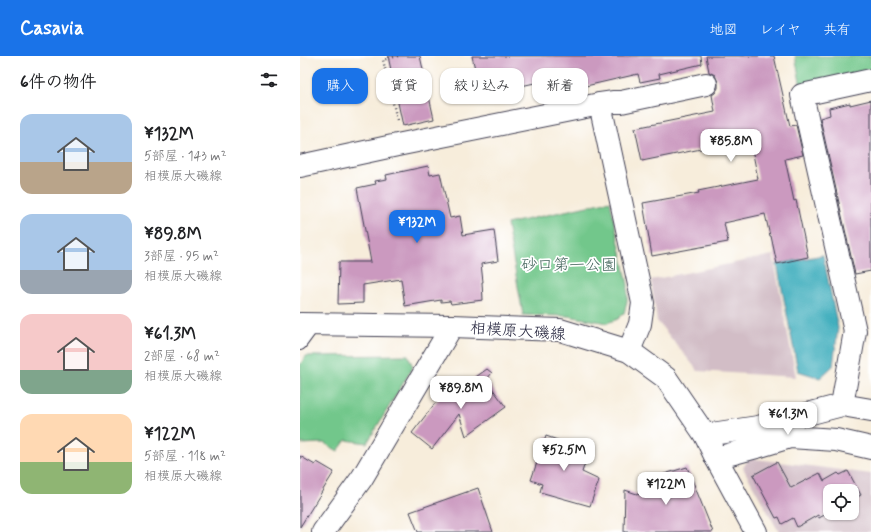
<!DOCTYPE html>
<html lang="ja">
<head>
<meta charset="utf-8">
<style>
	:root { --surface:#fff; --page:#f2f2f2; --text:#202124; --muted:#757577; --accent:#1a73e8 }
	body { margin:0; font-family:Mynerve,"Klee One",sans-serif; background:var(--page); color:var(--text); height:100vh; display:flex; flex-direction:column; font-size:15px; white-space:nowrap }
	* { box-sizing:border-box; margin:0 }
	p { font-size:13px; color:var(--muted) }
	.icon { flex:none; width:22px; height:22px; fill:none; stroke:currentColor; stroke-width:2; stroke-linecap:round; stroke-linejoin:round }
	.map { position:relative; flex:1; overflow:hidden }
	.drawer { display:flex; flex-direction:column; background:var(--surface); width:300px }
	.drawer>* { flex:none }
	.top-card { position:absolute; left:12px; top:12px; width:380px; height:36px; display:flex; gap:8px }
	.fabs { position:absolute; left:523px; top:428px; display:grid; gap:8px }
	.fabs a { display:grid; place-items:center; width:36px; height:36px; border-radius:8px; background:var(--surface); box-shadow:0 1px 3px #0004; font-size:20px }
	.price { position:absolute; translate:-50% -34px; padding:0 9px; border-radius:8px; background:#fff; color:#222; font-size:13px; line-height:26px; filter:drop-shadow(0 1px 2px #0008) }
	.price::after { content:''; position:absolute; left:50%; top:24px; width:12px; height:9px; margin-left:-6px; background:inherit; clip-path:polygon(0 0,100% 0,50% 100%) }
	.price.on { background:var(--accent); color:#fff }
	ul { padding:0; list-style:none }
	li { display:flex; align-items:center; gap:12px; height:100px; padding:0 20px }
	li span { display:grid; place-items:center; flex:none; width:112px; height:80px; border-radius:12px; color:#555 }
	li>.icon { margin-inline-start:auto }
	span .icon { width:48px; height:48px; fill:#fffc; stroke-width:1 }
	li b { font-size:17px }
	h2 { display:flex; justify-content:space-between; align-items:center; height:48px; padding:0 20px; font-size:17px }
	.pill { padding:0 14px; border-radius:12px; background:var(--surface); box-shadow:0 1px 3px #0004; font-size:14px; line-height:36px }
	.pill.on { background:var(--accent); color:#fff }
	header { display:flex; align-items:center; gap:24px; box-sizing:border-box; height:56px; padding:0 20px; background:var(--accent); color:#fff }
	header strong { font-size:19px }
	nav { display:flex; gap:22px; margin-inline-start:auto; font-size:14px }
	main { display:flex; flex:1; min-height:0 }
	.map>svg:first-child { display:block }
	.industrial { fill:#d2bdc6; fill-rule:evenodd }
	.green { fill:#72c78b; stroke:#4a7463 }
	.water { fill:#40aebd; stroke:#31687c }
	.building { fill:#cb99bf }
	.lines { fill:none; stroke-linecap:round; stroke-linejoin:round }
	.service-casing { stroke:#424053; stroke-width:14 }
	.minor-casing { stroke:#424053; stroke-width:24 }
	.primary-casing { stroke:#424053; stroke-width:24 }
	.path { stroke:#424053; stroke-width:2.5; stroke-dasharray:1 3; stroke-linecap:butt }
	.service { stroke:#fff; stroke-width:12 }
	.minor { stroke:#fff; stroke-width:22 }
	.primary { stroke:#fff; stroke-width:22 }
	.labels { text-anchor:middle; stroke-width:3.5; stroke-linejoin:round; paint-order:stroke }
	.park-label { font-size:16px; fill:#42645b; stroke:#fff }
	.street-label { font-size:16px; fill:#22223b; stroke:#fff }
</style>
</head>
<body>
<header>
<strong>Casavia</strong>
<nav><a>地図</a><a>レイヤ</a><a>共有</a></nav>
</header>
<main>
<section class="drawer">
<h2>6件の物件<svg class="icon" aria-label="filters" viewBox="0 0 24 24"><path d="M4 7h16M4 17h16"/><circle cx="9" cy="7" r="2"/><circle cx="15" cy="17" r="2"/></svg></h2>
<ul>
<li><span style="background:linear-gradient(#a9c7e8 60%,#b9a48a 0)"><svg class="icon" aria-label="home" viewBox="0 0 24 24"><path d="M3 11l9-7 9 7M6 9v11h12V9"/></svg></span><div><b>¥132M</b><p>5部屋 · 143 m²</p><p>相模原大磯線</p></div></li>
<li><span style="background:linear-gradient(#a9c7e8 70%,#9aa5b1 0)"><svg class="icon" aria-label="home" viewBox="0 0 24 24"><path d="M3 11l9-7 9 7M6 9v11h12V9"/></svg></span><div><b>¥89.8M</b><p>3部屋 · 95 m²</p><p>相模原大磯線</p></div></li>
<li><span style="background:linear-gradient(#f6c9c9 70%,#7fa58c 0)"><svg class="icon" aria-label="home" viewBox="0 0 24 24"><path d="M3 11l9-7 9 7M6 9v11h12V9"/></svg></span><div><b>¥61.3M</b><p>2部屋 · 68 m²</p><p>相模原大磯線</p></div></li>
<li><span style="background:linear-gradient(#ffd9b3 60%,#8fb573 0)"><svg class="icon" aria-label="home" viewBox="0 0 24 24"><path d="M3 11l9-7 9 7M6 9v11h12V9"/></svg></span><div><b>¥122M</b><p>5部屋 · 118 m²</p><p>相模原大磯線</p></div></li>
</ul>
</section>
<div class="map">
<svg width="571" height="476" viewBox="0 0 571 476">
	<rect width="100%" height="100%" fill="#fff"/>
	<filter id="ink" filterUnits="userSpaceOnUse"><feTurbulence type="fractalNoise" baseFrequency=".025" numOctaves="2"/><feDisplacementMap in="SourceGraphic" scale="8" xChannelSelector="R" yChannelSelector="G"/><feConvolveMatrix kernelMatrix="1 2 1 2 8 2 1 2 1" color-interpolation-filters="sRGB"/></filter>
	<filter id="wash" filterUnits="userSpaceOnUse"><feTurbulence type="fractalNoise" baseFrequency=".012" numOctaves="4" result="noise"/><feDisplacementMap in="SourceGraphic" scale="16" xChannelSelector="R" yChannelSelector="G"/><feGaussianBlur stdDeviation="0.9" result="paint"/><feColorMatrix in="noise" values="0 0 0 0 0 0 0 0 0 0 0 0 0 0 0 0 0 1.4 0 .05"/><feComposite in="paint" operator="in"/></filter>
	<g filter="url(#wash)">
		<rect width="100%" height="100%" fill="#f7eddb"/>
		<!-- industrial -->
		<g class="industrial">
			<path d="M473 199 496 321 398 315 357 265 351 224Z"/>
			<path d="M449 402 571 418V476H479L443 412ZM530 435H552V457H530Z"/>
		</g>
		<!-- green -->
		<g class="green">
			<path d="M495 0H571V15L501 31Z"/>
			<path d="M310 145 328 229 327 245 324 257 318 263 307 267 268 260 223 259 207 168Z"/>
			<path d="M108 299 113 311 67 387 46 384 38 395 24 387 0 388V309L6 300Z"/>
		</g>
		<!-- water -->
		<path class="water" d="M523 199 538 272 533 310 520 322 498 315 477 208Z"/>
		<g id="blocks">
			<!-- building -->
			<g class="building">
				<path d="M88 0H120L134 63 103 70Z"/>
				<path d="M172 0H401L402 8 359 18 360 22 340 26 338 18 251 38 248 24 181 39Z"/>
				<path d="M406 0H474L490 70 496 69 503 99 485 103 494 145 496 144 508 201 477 208 471 180H470L465 158 424 167 428 186 352 200 343 147 399 137 398 135 458 123 450 83 342 105 335 72 415 56 412 39 415 37 418 32V26L415 19 409 16Z"/>
				<path d="M571 44V215L555 218 520 62 530 59 529 52 550 47V49Z"/>
				<path d="M128 110 130 119 140 117 150 162 160 160 163 179 194 174 198 205 181 208 183 226H182L183 244 151 248 150 245 141 246V244L105 250 101 223 63 229V247L38 248 39 206H71L57 132 76 128 75 125 87 123 86 119Z"/>
				<path d="M187 313 192 317 186 324 206 351 166 380 159 358 132 393 112 377 143 337 148 341Z"/>
				<path d="M246 380 289 395 282 416 299 424 290 450 240 436 242 428 231 424Z"/>
				<path d="M0 400 15 409 17 406 34 416 0 471Z"/>
				<path d="M477 406 491 432 520 417 524 425 538 417 540 419 548 415 561 439 552 444V435H530V456L519 462 518 459 497 471 493 462 482 468 479 461 476 462 453 419Z"/>
				<path d="M387 411 413 476H324L325 434 340 439 348 423Z"/>
				<path d="M178 432 193 476H118L110 456Z"/>
			</g>
		</g>
	</g>
	<g filter="url(#ink)">
		<use href="#blocks" fill-opacity="0" stroke="#424053" stroke-width="1"/>
		<g class="lines">
			<defs>
				<path id="service" d="M0 288 14 269"/>
				<g id="minor">
					<path d="M300 48 314 46H321L406 28"/>
					<path d="M0 110 102 88 300 48 343 247 340 268 329 295"/>
					<path d="M542 349 555 275 502 39 571 24"/>
					<path d="M405 379 458 371 542 349 571 354"/>
					<path d="M416 402 457 391 490 381 536 384 571 392"/>
					<path d="M23 476 62 422 152 270"/>
				</g>
				<path id="primary" d="M0 268 152 270 260 274 329 295 366 322 405 379 416 402 456 476"/>
			</defs>
			<!-- service casing -->
			<use href="#service" class="service-casing"/>
			<!-- minor casing -->
			<use href="#minor" class="minor-casing"/>
			<!-- primary casing -->
			<use href="#primary" class="primary-casing"/>
			<!-- path -->
			<path class="path" d="M97 64 83 4 98 0"/>
			<!-- service -->
			<use href="#service" class="service"/>
			<!-- minor -->
			<use href="#minor" class="minor"/>
			<!-- primary -->
			<use href="#primary" class="primary"/>
		</g>
	</g>
	<g class="labels">
		<!-- park labels -->
		<g class="park-label">
			<text x="269" y="214">砂口第一公園</text>
		</g>
		<!-- street labels -->
		<g class="street-label">
			<text transform="translate(218 274) rotate(4)" y="6">相模原大磯線</text>
		</g>
	</g>
</svg>
<div class="fabs">
<a><svg class="icon" aria-label="locate" viewBox="0 0 24 24"><circle cx="12" cy="12" r="6"/><path d="M12 2v4M12 18v4M2 12h4M18 12h4"/></svg></a>
</div>
<b class="price" style="left:431px;top:107px">¥85.8M</b>
<b class="price on" style="left:117px;top:188px">¥132M</b>
<b class="price" style="left:161px;top:354px">¥89.8M</b>
<b class="price" style="left:488px;top:380px">¥61.3M</b>
<b class="price" style="left:264px;top:416px">¥52.5M</b>
<b class="price" style="left:366px;top:450px">¥122M</b>
<div class="top-card">
<a class="pill on">購入</a>
<a class="pill">賃貸</a>
<a class="pill">絞り込み</a>
<a class="pill">新着</a>
</div>
</div>
</main>
</body>
</html>
